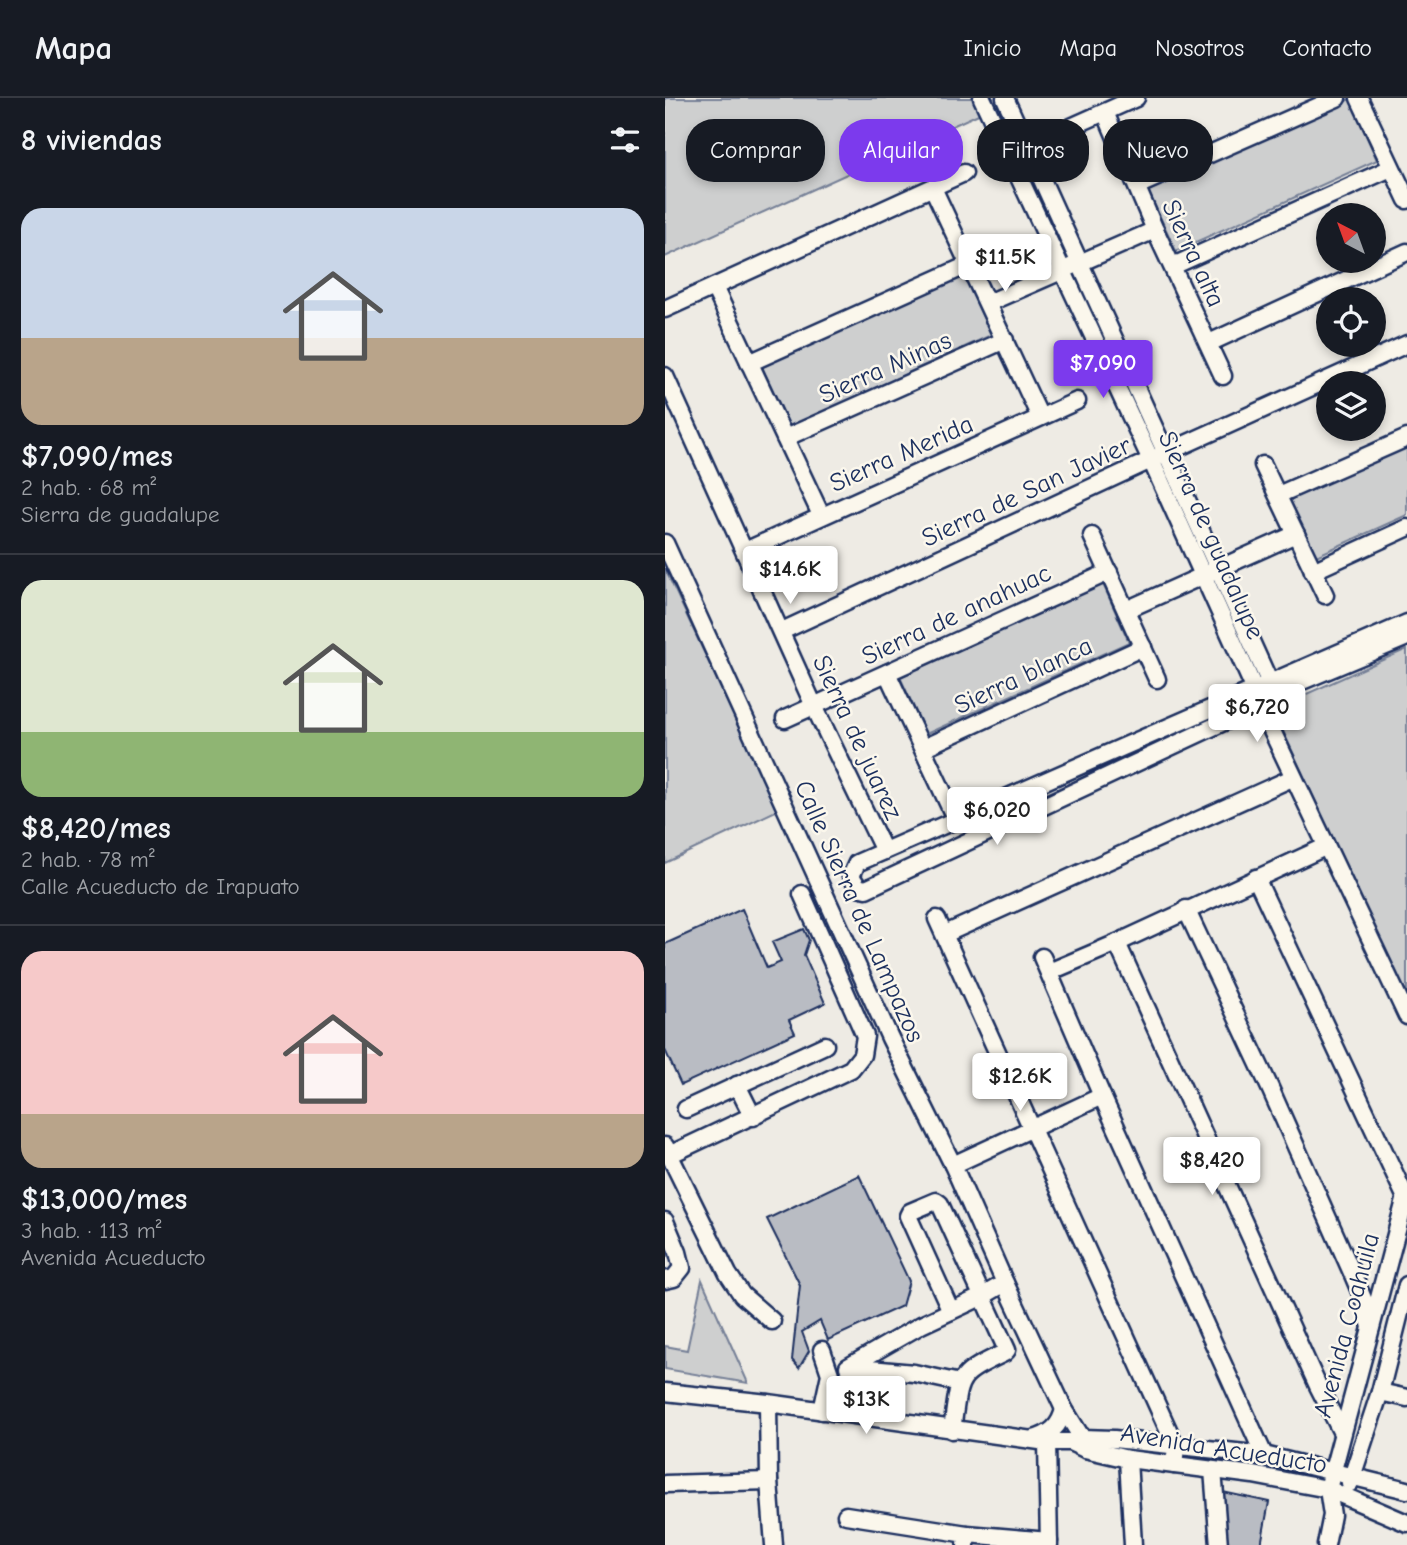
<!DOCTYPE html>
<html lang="es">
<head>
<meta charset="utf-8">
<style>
	:root { --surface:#171b24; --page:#242831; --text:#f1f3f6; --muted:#9ea1a6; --line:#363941; --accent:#7c3aed }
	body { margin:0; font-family:"Comic Neue",sans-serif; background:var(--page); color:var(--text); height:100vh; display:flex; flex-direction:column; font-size:26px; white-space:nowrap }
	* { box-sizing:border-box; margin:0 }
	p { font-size:23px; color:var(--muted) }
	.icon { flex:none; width:38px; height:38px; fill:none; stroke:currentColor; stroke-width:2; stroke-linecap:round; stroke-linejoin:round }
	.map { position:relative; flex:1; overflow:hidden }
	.details { display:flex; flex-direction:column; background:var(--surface); width:665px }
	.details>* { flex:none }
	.banner { position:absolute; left:21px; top:21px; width:616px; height:63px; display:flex; gap:14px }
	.needle { width:46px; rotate:319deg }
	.controls { position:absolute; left:651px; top:105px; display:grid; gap:14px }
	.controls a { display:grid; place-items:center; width:70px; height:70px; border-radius:50%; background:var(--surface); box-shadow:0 4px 10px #0003; font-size:35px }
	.price { position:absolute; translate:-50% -60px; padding:0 16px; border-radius:7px; background:#fff; color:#222; font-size:23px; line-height:46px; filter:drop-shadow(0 2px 4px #0008) }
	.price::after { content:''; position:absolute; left:50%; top:42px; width:21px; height:16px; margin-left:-10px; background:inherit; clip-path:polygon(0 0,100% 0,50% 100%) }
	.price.selected { background:var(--accent); color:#fff }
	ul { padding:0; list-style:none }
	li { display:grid; align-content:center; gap:14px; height:371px; padding:0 21px }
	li+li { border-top:2px solid var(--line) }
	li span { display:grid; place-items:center; height:217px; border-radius:21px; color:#555 }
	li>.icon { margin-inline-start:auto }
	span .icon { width:126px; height:126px; fill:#fffc; stroke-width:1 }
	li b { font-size:30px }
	h2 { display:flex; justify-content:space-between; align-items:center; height:84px; padding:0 21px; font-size:30px }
	.chip { padding:0 24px; border-radius:28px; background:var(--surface); box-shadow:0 4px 10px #0003; font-size:24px; line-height:63px }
	.chip.selected { background:var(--accent); color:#fff }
	header { display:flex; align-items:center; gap:42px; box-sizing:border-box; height:98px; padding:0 35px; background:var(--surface); border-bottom:2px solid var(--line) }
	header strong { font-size:33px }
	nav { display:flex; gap:38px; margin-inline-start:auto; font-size:24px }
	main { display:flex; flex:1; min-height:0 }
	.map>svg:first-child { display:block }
	.green { fill:#cecfcf; stroke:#747f96; stroke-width:2 }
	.building { fill:#b9bcc3; stroke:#1b2f5e; stroke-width:2 }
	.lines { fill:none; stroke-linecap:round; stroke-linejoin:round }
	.minor-casing { stroke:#1b2f5e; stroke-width:21 }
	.minor { stroke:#fbf7ec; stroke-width:16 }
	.labels { text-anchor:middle; stroke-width:5; stroke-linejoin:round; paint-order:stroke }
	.street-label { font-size:26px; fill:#1b2f5e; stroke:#fbf7ec }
</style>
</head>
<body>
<header>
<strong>Mapa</strong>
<nav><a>Inicio</a><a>Mapa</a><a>Nosotros</a><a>Contacto</a></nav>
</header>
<main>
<section class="details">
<h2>8 viviendas<svg class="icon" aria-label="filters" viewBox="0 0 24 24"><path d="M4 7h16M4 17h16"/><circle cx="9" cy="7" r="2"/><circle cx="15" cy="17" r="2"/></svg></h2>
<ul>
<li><span style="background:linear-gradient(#c9d6e8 60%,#b9a48a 0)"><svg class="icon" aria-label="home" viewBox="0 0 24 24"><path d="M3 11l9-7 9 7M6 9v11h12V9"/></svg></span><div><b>$7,090/mes</b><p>2 hab. · 68 m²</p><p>Sierra de guadalupe</p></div></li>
<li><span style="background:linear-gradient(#dfe7d0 70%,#8fb573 0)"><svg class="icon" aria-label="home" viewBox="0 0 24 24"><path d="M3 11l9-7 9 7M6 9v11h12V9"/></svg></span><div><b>$8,420/mes</b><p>2 hab. · 78 m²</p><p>Calle Acueducto de Irapuato</p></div></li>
<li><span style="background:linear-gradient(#f6c9c9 75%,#b9a48a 0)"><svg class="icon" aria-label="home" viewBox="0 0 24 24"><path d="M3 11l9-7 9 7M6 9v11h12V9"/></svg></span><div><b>$13,000/mes</b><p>3 hab. · 113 m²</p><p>Avenida Acueducto</p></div></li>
</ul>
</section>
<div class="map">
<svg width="742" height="1447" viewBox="0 0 742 1447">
	<rect width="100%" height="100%" fill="#eeebe4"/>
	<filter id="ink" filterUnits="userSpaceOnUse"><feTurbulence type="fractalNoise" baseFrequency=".0143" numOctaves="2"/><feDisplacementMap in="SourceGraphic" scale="14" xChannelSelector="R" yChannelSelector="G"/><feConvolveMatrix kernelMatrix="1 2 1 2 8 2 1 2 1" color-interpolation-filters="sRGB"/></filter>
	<g filter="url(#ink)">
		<!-- green -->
		<g class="green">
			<path d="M0 0H311L318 14 0 159Z"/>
			<path d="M685 1 712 62 511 153 483 93Z"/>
			<path d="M299 177 326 237 125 329 97 269Z"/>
			<path d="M742 346V417L649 459 620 399Z"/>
			<path d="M0 471 113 712 0 765Z"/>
			<path d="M438 486 464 544 261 636 235 579Z"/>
			<path d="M742 551V903L608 611Z"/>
			<path d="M37 1182 83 1285 0 1271V1248L22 1252Z"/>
		</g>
		<!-- building -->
		<g class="building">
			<path d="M77 811 102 870 116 864 107 844 139 831 144 842 139 857 160 905 124 922 130 935 16 987 0 952V846Z"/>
			<path d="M194 1077 244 1183 237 1208 163 1242 155 1223 137 1234 144 1253 134 1270 127 1262 135 1187 102 1121Z"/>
			<path d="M553 1393 604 1404 596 1447H557Z"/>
		</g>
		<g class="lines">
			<defs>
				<g id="minor">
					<path d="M317 0 486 362 589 590"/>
					<path d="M340 0 604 583"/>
					<path d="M694 0 742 102"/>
					<path d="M440 14 490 132 558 278"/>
					<path d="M406 29 471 0"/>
					<path d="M472 88 672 0"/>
					<path d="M268 90 375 319"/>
					<path d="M508 168 726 70"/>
					<path d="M49 189 156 417"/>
					<path d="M323 205 490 132"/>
					<path d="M0 211 299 75"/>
					<path d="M544 245 742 154"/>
					<path d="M84 265 305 166"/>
					<path d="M0 278 149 608 219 753"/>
					<path d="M120 340 340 242"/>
					<path d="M598 367 660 497"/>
					<path d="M613 397 742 340"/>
					<path d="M427 438 492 581"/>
					<path d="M0 445 225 940 288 1067 340 1185 399 1311 417 1340 420 1351"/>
					<path d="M80 453 412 303"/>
					<path d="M648 473 742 430"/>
					<path d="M461 512 631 436"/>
					<path d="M117 533 501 355 742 246"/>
					<path d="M742 539 601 598 596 604 598 614 742 918"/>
					<path d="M222 575 291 722"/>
					<path d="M578 615 201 791 193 789 186 778 192 765 742 525"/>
					<path d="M120 621 444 474"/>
					<path d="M258 650 478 549"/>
					<path d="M591 780 741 1100"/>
					<path d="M521 811 605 990 688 1177 699 1203 706 1229"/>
					<path d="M272 821 511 1349 509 1367"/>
					<path d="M280 836 627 680"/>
					<path d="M452 845 653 1288 677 1335"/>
					<path d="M377 859 437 998 599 1357"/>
					<path d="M384 874 452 845 660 749"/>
					<path d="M72 987 88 1019"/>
					<path d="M21 1011 160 947"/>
					<path d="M0 1048 63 1176 77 1197 107 1223"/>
					<path d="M4 1057 186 971 197 957 200 938 137 796"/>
					<path d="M288 1067 437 998"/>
					<path d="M0 1123 13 1154 17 1170 9 1180 0 1182"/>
					<path d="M286 1213 243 1118 245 1114 271 1103 275 1106 342 1252 339 1255C289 1279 295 1278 287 1332"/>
					<path d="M157 1252 165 1276 157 1313"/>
					<path d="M295 1285 249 1275 183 1269 256 1227 316 1199 340 1185"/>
					<path d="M0 1294 103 1305 382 1344H405L420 1351 463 1361 588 1377 663 1391 742 1425"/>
					<path d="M715 1294 742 1300"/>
					<path d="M103 1305 104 1383 109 1447"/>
					<path d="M369 1341C385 1336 395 1329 399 1311"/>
					<path d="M410 1342 417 1340 449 1341 599 1357 742 1392"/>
					<path d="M382 1344 384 1447"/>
					<path d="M463 1361 468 1447"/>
					<path d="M548 1372 554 1447"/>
					<path d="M685 1385 715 1294 742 1187"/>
					<path d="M0 1386 104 1383"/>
					<path d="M181 1417 302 1436 301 1447"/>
					<path d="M302 1436 384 1443"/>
					<path d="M661 1447 667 1417 663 1391 742 1095"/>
				</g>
			</defs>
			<!-- minor casing -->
			<use href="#minor" class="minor-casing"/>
			<!-- minor -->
			<use href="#minor" class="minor"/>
		</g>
	</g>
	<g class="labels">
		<!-- street labels -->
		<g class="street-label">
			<text transform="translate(529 155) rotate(65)" y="9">Sierra alta</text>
			<text transform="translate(220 269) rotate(-24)" y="9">Sierra Minas</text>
			<text transform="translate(236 355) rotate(-24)" y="9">Sierra Merida</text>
			<text transform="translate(361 393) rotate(-25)" y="9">Sierra de San Javier</text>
			<text transform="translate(547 437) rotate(66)" y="9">Sierra de guadalupe</text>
			<text transform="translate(291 516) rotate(-25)" y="9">Sierra de anahuac</text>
			<text transform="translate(358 577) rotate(-25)" y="9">Sierra blanca</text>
			<text transform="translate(193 639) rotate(65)" y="9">Sierra de juarez</text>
			<text transform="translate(195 813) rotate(66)" y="9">Calle Sierra de Lampazos</text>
			<text transform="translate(681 1227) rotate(-75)" y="9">Avenida Coahuila</text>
			<text transform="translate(559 1350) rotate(9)" y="9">Avenida Acueducto</text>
		</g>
	</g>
</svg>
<div class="controls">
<a><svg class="needle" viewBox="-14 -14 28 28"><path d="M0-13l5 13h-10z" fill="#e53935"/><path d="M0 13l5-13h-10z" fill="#9ea1a6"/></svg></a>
<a><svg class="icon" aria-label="locate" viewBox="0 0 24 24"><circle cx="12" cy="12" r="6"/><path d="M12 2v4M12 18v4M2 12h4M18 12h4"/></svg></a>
<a><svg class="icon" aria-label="layers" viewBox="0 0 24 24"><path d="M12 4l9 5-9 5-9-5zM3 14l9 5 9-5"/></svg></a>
</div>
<b class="price" style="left:340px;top:196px">$11.5K</b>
<b class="price selected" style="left:438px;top:302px">$7,090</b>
<b class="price" style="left:125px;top:508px">$14.6K</b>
<b class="price" style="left:592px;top:646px">$6,720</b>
<b class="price" style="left:332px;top:749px">$6,020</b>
<b class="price" style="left:355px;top:1015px">$12.6K</b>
<b class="price" style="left:547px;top:1099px">$8,420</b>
<b class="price" style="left:201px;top:1338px">$13K</b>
<div class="banner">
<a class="chip">Comprar</a>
<a class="chip selected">Alquilar</a>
<a class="chip">Filtros</a>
<a class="chip">Nuevo</a>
</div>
</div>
</main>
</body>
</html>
